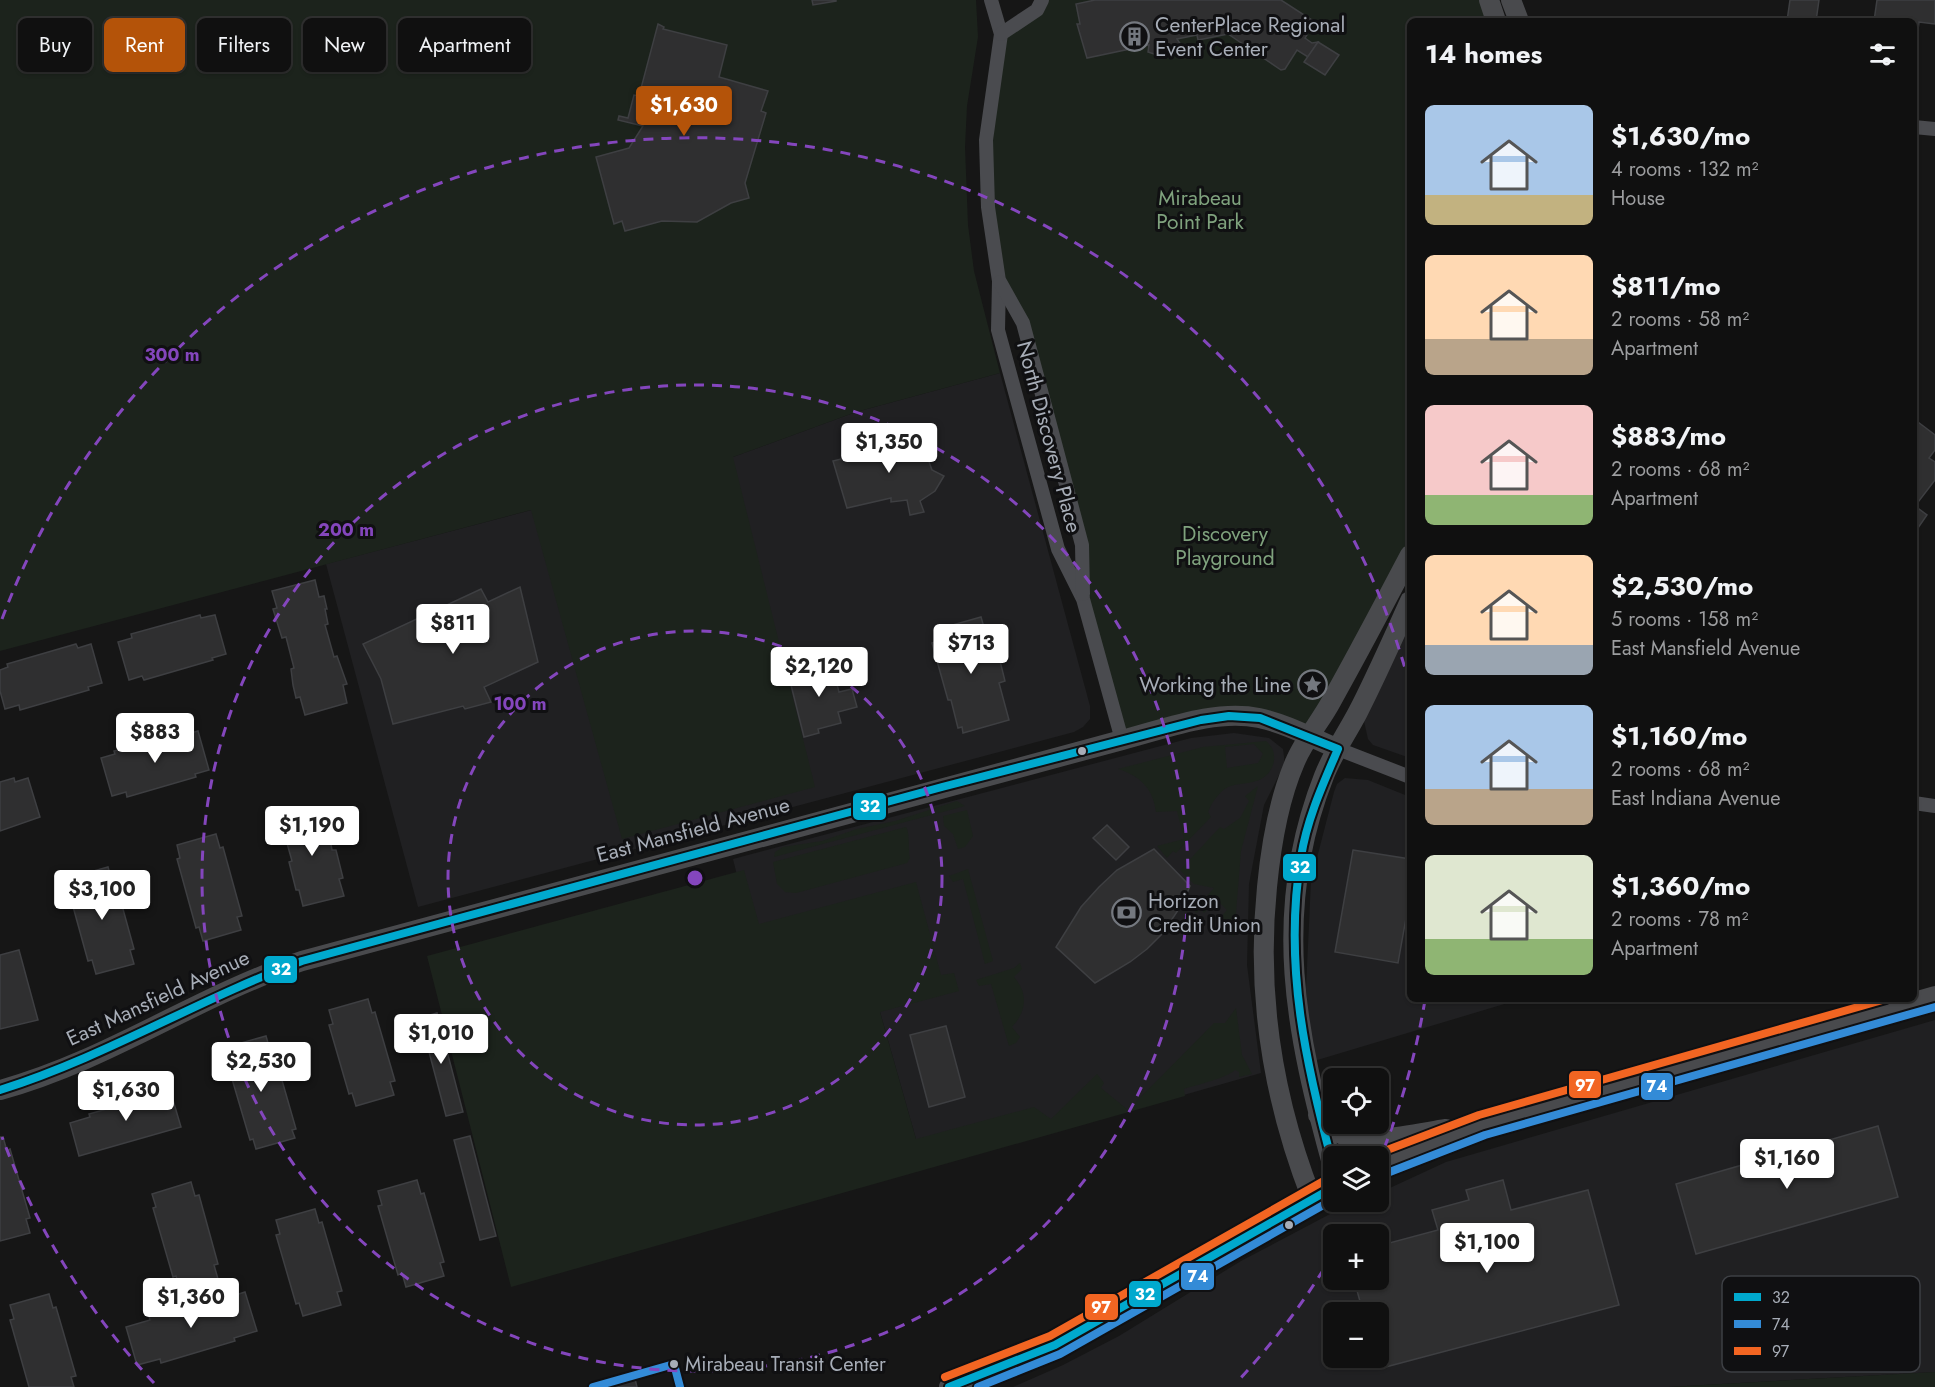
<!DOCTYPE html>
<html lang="en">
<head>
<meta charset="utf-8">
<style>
	:root { --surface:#101010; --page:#1e1e1e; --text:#f1f3f6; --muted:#9c9d9f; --line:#303030; --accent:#b45309 }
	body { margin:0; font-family:Jost,sans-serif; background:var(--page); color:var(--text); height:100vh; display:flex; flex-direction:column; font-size:22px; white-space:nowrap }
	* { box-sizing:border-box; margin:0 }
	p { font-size:20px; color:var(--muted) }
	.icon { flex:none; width:33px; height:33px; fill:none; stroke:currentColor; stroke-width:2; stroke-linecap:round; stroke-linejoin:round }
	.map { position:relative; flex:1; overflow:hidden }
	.panel { position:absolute; left:1407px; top:18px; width:510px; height:984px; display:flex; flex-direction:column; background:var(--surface); border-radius:9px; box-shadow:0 2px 4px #0004,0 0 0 2px var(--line) }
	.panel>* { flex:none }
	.banner { position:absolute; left:18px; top:18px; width:570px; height:54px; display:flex; gap:12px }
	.fabs { position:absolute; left:1323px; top:1068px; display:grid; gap:12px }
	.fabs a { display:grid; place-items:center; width:66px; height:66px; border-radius:9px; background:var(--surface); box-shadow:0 2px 4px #0004,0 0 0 2px var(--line); font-size:30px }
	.price { position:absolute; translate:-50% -51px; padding:0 14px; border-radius:6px; background:#fff; color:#222; font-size:20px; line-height:39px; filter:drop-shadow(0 2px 3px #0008) }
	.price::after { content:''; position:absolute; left:50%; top:36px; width:18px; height:14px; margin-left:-9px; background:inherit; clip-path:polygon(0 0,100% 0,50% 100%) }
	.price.on { background:var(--accent); color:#fff }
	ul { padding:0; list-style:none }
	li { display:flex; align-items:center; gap:18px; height:150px; padding:0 18px }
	li span { display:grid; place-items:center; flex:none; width:168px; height:120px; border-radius:9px; color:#555 }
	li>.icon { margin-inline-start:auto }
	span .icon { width:72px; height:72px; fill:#fffc; stroke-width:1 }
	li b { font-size:26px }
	h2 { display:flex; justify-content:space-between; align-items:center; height:72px; padding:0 18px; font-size:26px }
	.tag { padding:0 21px; border-radius:9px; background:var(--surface); box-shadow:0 2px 4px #0004,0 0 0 2px var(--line); font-size:21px; line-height:54px }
	.tag.on { background:var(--accent); color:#fff }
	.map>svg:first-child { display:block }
	.built { fill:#202022; fill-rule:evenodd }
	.green { fill:#1c231c; fill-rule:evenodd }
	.building { fill:#2f2f30; stroke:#3e3f42; stroke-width:1.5 }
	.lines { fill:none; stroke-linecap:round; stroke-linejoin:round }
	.street { stroke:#4a4b4f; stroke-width:14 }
	.secondary { stroke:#494a4d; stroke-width:20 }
	.bus-1-casing { stroke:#101012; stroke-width:12 }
	.bus-2-casing { stroke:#101012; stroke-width:12 }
	.bus-3-casing { stroke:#101012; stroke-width:12 }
	.bus-1 { stroke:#00a9ce; stroke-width:8 }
	.bus-2 { stroke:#338bd7; stroke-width:8 }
	.bus-3 { stroke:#f26522; stroke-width:8 }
	.ring { fill:none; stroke:#8446bd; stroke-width:3; stroke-dasharray:10 8 }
	.bus-dot { fill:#a7adb7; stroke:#101012; stroke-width:2 }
	.labels { text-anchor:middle; stroke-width:6; stroke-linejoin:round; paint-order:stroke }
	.bus-label { font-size:20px; fill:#a7adb7; stroke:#101012; text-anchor:start }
	.poi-label { font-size:21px; fill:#a7adb7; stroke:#101012; text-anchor:start }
	.park-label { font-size:21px; fill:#7fa27d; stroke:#101012 }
	.street-label { font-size:21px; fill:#a7adb7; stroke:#101012 }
	.key { fill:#101012; stroke:#3d3f44; stroke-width:1.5 }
	.key-label { font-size:16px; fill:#a7adb7 }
	.centre { fill:#8446bd; stroke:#101012; stroke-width:3 }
	.ring-label { font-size:18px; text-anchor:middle; font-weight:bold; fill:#8446bd; stroke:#101012; stroke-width:6; stroke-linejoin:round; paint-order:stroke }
	.line-badge { stroke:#101012; stroke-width:2 }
	.badge-label { font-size:16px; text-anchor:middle; font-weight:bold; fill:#fff }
</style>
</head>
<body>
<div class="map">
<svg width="1935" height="1387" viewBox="0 0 1935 1387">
	<rect width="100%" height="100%" fill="#161616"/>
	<!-- built -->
	<g class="built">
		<path d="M1000 373 1090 706V719L1083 727 1074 732 418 907 326 564 733 457 856 412Z"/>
		<path d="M1410 615V758L1373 745 1368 739 1364 721Z"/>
		<path d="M1234 733 1269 738 1283 749 1284 757V765L1264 805 1249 884 1247 965 1261 1073 938 1165 916 1139 880 1012 759 964 733 859 1191 738Z"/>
		<path d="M1345 778 1368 780 1410 797V999H1521L1314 1061 1306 989 1311 881 1334 792 1337 784Z"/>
		<path d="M1935 1020V1372L1669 1387H1013L1063 1365 1119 1336 1241 1261 1332 1213 1359 1202H1378L1379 1193 1446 1162ZM1334 1234H1378V1280H1334ZM1334 1312H1378V1358H1334Z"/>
	</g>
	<!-- green -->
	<g class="green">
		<path d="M0 0H976L978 37 967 106 965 147 968 225 974 271 1000 373 856 412 733 457 815 787 622 839 531 510 0 651Z"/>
		<path d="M1042 0H1489L1496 21H1410V555L1310 736 1260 718 1122 740 1083 599 1082 545 1023 323 995 260 988 207 1001 34Z"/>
		<path d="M1266 741C1281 753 1274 776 1256 781 1247 784 1238 783 1228 787 1219 792 1212 802 1208 812L1211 817 1176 853 1173 851 1167 858 1157 846 1184 839 1177 811 1156 812C1153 788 1140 776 1118 769L1203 747ZM1254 744 1263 754 1258 763 1227 768 1225 747Z"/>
		<path d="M1258 786 1241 851 1234 937 1217 921 1227 910 1217 900 1204 913 1201 909 1196 913 1194 910 1214 888 1194 884 1180 870 1220 827 1224 829 1240 818 1249 801 1245 796Z"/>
		<path d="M957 801 965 806 774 857 775 852 783 847 822 841 857 829 895 821Z"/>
		<path d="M967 810 973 836 965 847 958 849 953 834 944 826 943 816Z"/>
		<path d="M906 827C910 832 908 849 910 858L907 863 796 893 785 892 777 884 773 862Z"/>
		<path d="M968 869 993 961 985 964 963 879 953 882 949 876Z"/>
		<path d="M744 870 759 924 916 882 941 975 954 973 959 991 880 1012 916 1139 1034 1107 1051 1119 1097 1074 1104 1083 1101 1088 1128 1110 1214 1023H1225L1236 1008 1242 1055 1252 1074 1239 1077V1072L1235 1070C1224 1079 1199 1084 1184 1089L1185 1096 511 1287 427 956Z"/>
		<path d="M1020 963 1022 969 1014 977C1029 994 1026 1012 1012 1027L1020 1037 1016 1043 1009 1046 991 984 979 986 976 980 1014 968Z"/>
		<path d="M1935 1372V1387H1669Z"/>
	</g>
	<!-- building -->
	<g class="building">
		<path d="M812 0H836V1L813 5Z"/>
		<path d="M1095 0H1281L1315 22 1305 38 1312 43 1318 42 1308 57 1297 50 1285 69 1281 70 1228 34 1198 40 1197 35 1177 39 1181 45 1177 49 1160 56 1148 52 1149 45 1087 58 1077 24H1080L1076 4Z"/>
		<path d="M1790 0H1819L1816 21H1787Z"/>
		<path d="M1877 0H1935V24L1919 22 1914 59V21H1874Z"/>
		<path d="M658 24 664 27 663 29 727 45 719 77 768 91 761 111 766 113 745 183 749 198 731 203 697 222 662 221 625 231 622 221 614 224 596 157 629 148 643 126 618 120 619 116 628 118 634 95 639 96Z"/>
		<path d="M1318 42 1339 55 1325 75 1304 62Z"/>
		<path d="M1914 419 1935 435V450L1929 458 1935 462V480L1915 506 1927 515 1918 528 1914 525Z"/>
		<path d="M917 429 932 470 944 476 935 491 920 501 924 512 910 515 907 500 891 502V498L847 508 833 461 873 451 872 445 895 440 894 438Z"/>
		<path d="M315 580 319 597 324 596 327 609H325L328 624 325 625 334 657 337 656 347 684 343 685 347 703 305 715 300 697 296 698 293 685 291 669 294 668 286 637 282 638 277 622 273 609 277 608 272 591Z"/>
		<path d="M520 587 538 662 484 687 491 702 465 709 463 706 393 724 381 679 363 644 481 589 488 602Z"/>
		<path d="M200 615 201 618 215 615 226 654 212 658 213 660 144 680 142 676 129 680 118 642 132 638 131 634Z"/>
		<path d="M981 617 992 655 998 653 1005 681 999 683 1009 720 963 733 962 727 958 728 951 700H948L932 643 938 641 935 630Z"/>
		<path d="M76 644 78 648 91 644 102 683 88 687 89 690 20 710 19 705 5 709 0 691V670L8 667 7 664Z"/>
		<path d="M831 661 839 692 852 689 857 707 838 712 841 723 818 729 819 733 804 737 788 673Z"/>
		<path d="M183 731 184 735 198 731 209 770 195 774 196 777 127 797 126 792 112 796 101 758 115 754 114 751Z"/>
		<path d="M14 778 15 782 28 778 40 817 0 831V782Z"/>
		<path d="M324 807 332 850H336L343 878 339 879 344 896 303 906 299 890H296L289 862 292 861 285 836 282 837 277 819 294 814 295 818 309 815 308 811Z"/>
		<path d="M1107 825 1129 847 1116 860 1093 838Z"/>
		<path d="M216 834 220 848 223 847 242 916 237 917 241 930 203 941 199 927 196 928 177 859 180 858 177 845Z"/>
		<path d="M1154 849 1190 886 1183 903 1162 934 1147 949 1130 962 1095 983 1056 947 1081 907 1099 887 1117 870Z"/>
		<path d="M1353 850 1410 859V896L1398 963 1335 952Z"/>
		<path d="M108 867 112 881 115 880 134 949 130 950 134 964 96 974 92 960 88 961 69 892 73 891 69 878Z"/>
		<path d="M19 950 38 1020 0 1029V955Z"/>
		<path d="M368 999 372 1013 375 1012 395 1081 390 1082 394 1095 356 1106 352 1093 349 1094 329 1025 333 1024 329 1010Z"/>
		<path d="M437 1013 463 1112 446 1116 420 1018Z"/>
		<path d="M946 1026 965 1097 929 1107 910 1035Z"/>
		<path d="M266 1036 270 1050 273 1049 296 1129 292 1130 295 1138 256 1149 253 1139 250 1140 227 1062 231 1061 227 1047Z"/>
		<path d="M150 1088 152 1095 170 1090 181 1127 79 1156 70 1123 90 1117 89 1114 128 1103 126 1095Z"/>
		<path d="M1878 1126 1898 1197 1696 1254 1676 1184Z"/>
		<path d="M470 1136 496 1236 480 1240 454 1140Z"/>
		<path d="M0 1137H3L7 1151 10 1149 30 1218 26 1219 30 1233 0 1241Z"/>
		<path d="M417 1180 421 1194 424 1193 444 1262 440 1263 444 1276 406 1287 402 1273 398 1275 378 1206 382 1205 378 1191Z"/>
		<path d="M1503 1180 1511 1210 1588 1190 1619 1305 1378 1369 1375 1358H1378V1312H1363L1354 1280H1378V1246L1438 1230 1432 1210 1469 1200 1466 1190Z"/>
		<path d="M191 1182 195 1196 199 1195 218 1264 214 1265 218 1279 180 1290 176 1276 173 1277 153 1208 156 1207 152 1194Z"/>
		<path d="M315 1209 319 1223 322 1222 342 1291 337 1292 341 1305 303 1316 299 1303 296 1304 276 1235 280 1234 276 1220Z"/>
		<path d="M245 1292 257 1331 234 1338 235 1341 161 1363 160 1359 137 1365 126 1327 150 1320 149 1316 222 1295 223 1299Z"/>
		<path d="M49 1294 53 1308 56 1307 76 1376 71 1377 74 1387H29L10 1320 14 1319 10 1305Z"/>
		<path d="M635 1379 637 1387H608Z"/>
	</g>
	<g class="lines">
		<!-- street -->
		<g class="street">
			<path d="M991 0 1001 34 986 140 988 207 999 281 998 330 1058 549 1083 599 1122 740"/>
			<path d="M1001 34 1037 10 1042 0"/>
			<path d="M1914 127 1935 129"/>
			<path d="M1000 282 1023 323 1082 545 1083 594"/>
			<path d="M1338 749 1410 777"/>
			<path d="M1914 803 1935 806"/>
		</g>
		<!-- secondary -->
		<g class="secondary">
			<path d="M1489 0 1496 21"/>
			<path d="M1511 0 1519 21"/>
			<path d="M0 1090C107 1061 197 996 302 961L1122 740C1165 729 1215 709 1259 718 1287 724 1312 738 1338 749"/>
			<path d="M1318 1115C1324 1121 1331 1129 1339 1133 1363 1147 1419 1133 1446 1129"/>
			<path d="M1378 1165 1482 1125 1935 996"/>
			<path d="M1334 1171C1296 1035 1270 913 1324 776 1333 753 1347 733 1358 712 1377 675 1393 638 1410 601"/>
			<path d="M1312 1199C1272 1097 1256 995 1267 887 1271 845 1278 801 1295 762 1304 740 1321 721 1332 700 1359 652 1384 604 1410 555"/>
			<path d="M949 1387 1055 1345 1334 1187"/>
		</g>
		<defs>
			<g id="bus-1">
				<path d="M0 1090C105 1057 199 999 302 961L942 787 1201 720 1229 716 1260 718 1338 749C1323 784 1307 819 1301 857 1283 964 1306 1066 1334 1169"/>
				<path d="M949 1387 1055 1345 1334 1187"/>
			</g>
			<g id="bus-2">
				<path d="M1382 1175 1485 1135 1935 1007"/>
				<path d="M593 1387 674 1364 680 1387"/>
				<path d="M978 1387 1060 1354 1334 1199"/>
			</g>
			<g id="bus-3">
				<path d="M1374 1155 1479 1115 1886 999"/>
				<path d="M945 1377 1050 1336 1329 1178"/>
			</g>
		</defs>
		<!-- bus-1 casing -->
		<use href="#bus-1" class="bus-1-casing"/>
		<!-- bus-2 casing -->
		<use href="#bus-2" class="bus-2-casing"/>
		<!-- bus-3 casing -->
		<use href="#bus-3" class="bus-3-casing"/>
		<!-- bus-1 -->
		<use href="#bus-1" class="bus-1"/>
		<!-- bus-2 -->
		<use href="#bus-2" class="bus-2"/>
		<!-- bus-3 -->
		<use href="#bus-3" class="bus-3"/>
	</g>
	<!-- distance rings -->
	<g class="ring">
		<circle cx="695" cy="878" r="247"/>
		<circle cx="695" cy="878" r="493"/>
		<path d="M1425 1000A740 740 0 0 1 1379 1161M1333 1254A740 740 0 0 1 1236 1383M154 1383A740 740 0 0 1 2 1137M2 619A740 740 0 0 1 1410 686"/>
	</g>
	<!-- icons -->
	<defs>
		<symbol id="building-ring" viewBox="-11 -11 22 22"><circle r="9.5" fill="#101012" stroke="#74787f" stroke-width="1.5"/><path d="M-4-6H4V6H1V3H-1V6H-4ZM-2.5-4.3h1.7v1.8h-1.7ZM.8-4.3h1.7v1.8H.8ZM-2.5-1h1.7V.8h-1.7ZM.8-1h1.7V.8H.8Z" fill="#74787f"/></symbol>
		<symbol id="sight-ring" viewBox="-11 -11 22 22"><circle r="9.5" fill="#101012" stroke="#74787f" stroke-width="1.5"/><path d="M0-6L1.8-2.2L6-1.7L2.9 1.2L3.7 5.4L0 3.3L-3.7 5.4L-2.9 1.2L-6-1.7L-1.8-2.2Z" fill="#74787f"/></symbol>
		<symbol id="bank-ring" viewBox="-11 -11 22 22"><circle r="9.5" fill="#101012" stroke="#74787f" stroke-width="1.5"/><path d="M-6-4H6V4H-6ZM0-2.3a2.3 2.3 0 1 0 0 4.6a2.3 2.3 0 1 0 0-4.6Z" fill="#74787f"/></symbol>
	</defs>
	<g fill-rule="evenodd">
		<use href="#building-ring" x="1118" y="20" width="33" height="33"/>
		<use href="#sight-ring" x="1296" y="668" width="33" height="33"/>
		<use href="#bank-ring" x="1110" y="896" width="33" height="33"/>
	</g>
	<!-- markers -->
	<g class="bus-dot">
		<circle cx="1082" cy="751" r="5"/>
		<circle cx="1289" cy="1225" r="5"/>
		<circle cx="674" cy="1364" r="5"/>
	</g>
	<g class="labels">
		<!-- bus labels -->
		<g class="bus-label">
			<text x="685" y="1371">Mirabeau Transit Center</text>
		</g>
		<!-- poi labels -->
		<g class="poi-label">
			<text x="1155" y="32">CenterPlace Regional<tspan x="1155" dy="24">Event Center</tspan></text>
			<text x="1291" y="692" text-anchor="end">Working the Line</text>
			<text x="1148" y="908">Horizon<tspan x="1148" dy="24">Credit Union</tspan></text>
		</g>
		<!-- park labels -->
		<g class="park-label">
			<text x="1200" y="205">Mirabeau<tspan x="1200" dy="24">Point Park</tspan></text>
			<text x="1225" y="541">Discovery<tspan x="1225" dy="24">Playground</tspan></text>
		</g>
		<!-- street labels -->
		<g class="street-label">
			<text transform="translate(1049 437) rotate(75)" y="7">North Discovery Place</text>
			<text transform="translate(693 830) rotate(-15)" y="7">East Mansfield Avenue</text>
			<text transform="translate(158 998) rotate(-25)" y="7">East Mansfield Avenue</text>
		</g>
	</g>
	<!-- legend -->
	<rect x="1722" y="1276" width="198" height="96" rx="9" class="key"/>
	<rect x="1734" y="1293" width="27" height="8" fill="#00a9ce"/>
	<rect x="1734" y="1320" width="27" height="8" fill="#338bd7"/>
	<rect x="1734" y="1347" width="27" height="8" fill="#f26522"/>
	<g class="key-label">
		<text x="1772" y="1303">32</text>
		<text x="1772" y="1330">74</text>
		<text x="1772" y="1357">97</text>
	</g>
	<circle cx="695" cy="878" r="9" class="centre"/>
	<g class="ring-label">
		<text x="172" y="361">300 m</text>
		<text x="346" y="536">200 m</text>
		<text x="520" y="710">100 m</text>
	</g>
	<g class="line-badge">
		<rect x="852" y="792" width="35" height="29" rx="6" fill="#00a9ce"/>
		<rect x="1282" y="853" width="35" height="29" rx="6" fill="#00a9ce"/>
		<rect x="263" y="955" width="35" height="29" rx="6" fill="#00a9ce"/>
		<rect x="1568" y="1070" width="34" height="29" rx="6" fill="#f26522"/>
		<rect x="1640" y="1072" width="34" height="29" rx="6" fill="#338bd7"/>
		<rect x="1180" y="1262" width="35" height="29" rx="6" fill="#338bd7"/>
		<rect x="1128" y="1280" width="34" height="28" rx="6" fill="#00a9ce"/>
		<rect x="1084" y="1293" width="35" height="28" rx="6" fill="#f26522"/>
	</g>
	<g class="badge-label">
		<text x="870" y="812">32</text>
		<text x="1300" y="873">32</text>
		<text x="281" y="975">32</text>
		<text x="1585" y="1091">97</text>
		<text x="1657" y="1092">74</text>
		<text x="1198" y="1282">74</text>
		<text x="1145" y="1300">32</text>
		<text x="1101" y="1313">97</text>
	</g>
</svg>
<div class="fabs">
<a><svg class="icon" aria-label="locate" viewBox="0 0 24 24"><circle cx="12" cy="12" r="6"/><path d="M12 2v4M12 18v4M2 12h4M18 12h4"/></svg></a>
<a><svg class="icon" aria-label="layers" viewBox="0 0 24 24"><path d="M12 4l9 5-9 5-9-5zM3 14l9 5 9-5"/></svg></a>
<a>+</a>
<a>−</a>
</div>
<b class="price on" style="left:684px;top:137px">$1,630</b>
<b class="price" style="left:889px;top:474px">$1,350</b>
<b class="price" style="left:453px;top:655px">$811</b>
<b class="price" style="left:971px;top:675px">$713</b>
<b class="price" style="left:819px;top:698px">$2,120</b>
<b class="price" style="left:155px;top:764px">$883</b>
<b class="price" style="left:312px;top:857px">$1,190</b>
<b class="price" style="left:102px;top:921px">$3,100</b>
<b class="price" style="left:441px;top:1065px">$1,010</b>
<b class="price" style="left:261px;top:1093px">$2,530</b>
<b class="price" style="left:126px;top:1122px">$1,630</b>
<b class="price" style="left:1787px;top:1190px">$1,160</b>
<b class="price" style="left:1487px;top:1274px">$1,100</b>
<b class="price" style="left:191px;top:1329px">$1,360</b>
<div class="banner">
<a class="tag">Buy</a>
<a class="tag on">Rent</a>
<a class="tag">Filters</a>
<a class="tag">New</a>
<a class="tag">Apartment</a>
</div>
<section class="panel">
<h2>14 homes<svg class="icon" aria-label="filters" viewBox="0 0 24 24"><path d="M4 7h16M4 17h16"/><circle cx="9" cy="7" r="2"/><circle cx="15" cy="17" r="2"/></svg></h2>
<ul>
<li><span style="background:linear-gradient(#a9c7e8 75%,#c2b280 0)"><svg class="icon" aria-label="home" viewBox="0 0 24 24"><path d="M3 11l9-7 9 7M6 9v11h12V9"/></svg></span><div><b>$1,630/mo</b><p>4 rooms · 132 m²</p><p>House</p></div></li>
<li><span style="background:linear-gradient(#ffd9b3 70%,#b9a48a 0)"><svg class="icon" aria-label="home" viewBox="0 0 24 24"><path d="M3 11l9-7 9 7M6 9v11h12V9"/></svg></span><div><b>$811/mo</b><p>2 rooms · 58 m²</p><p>Apartment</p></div></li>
<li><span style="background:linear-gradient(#f6c9c9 75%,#8fb573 0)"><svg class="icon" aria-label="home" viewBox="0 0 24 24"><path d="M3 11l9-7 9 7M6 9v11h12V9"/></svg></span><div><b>$883/mo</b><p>2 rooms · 68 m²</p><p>Apartment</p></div></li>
<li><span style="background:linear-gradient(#ffd9b3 75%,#9aa5b1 0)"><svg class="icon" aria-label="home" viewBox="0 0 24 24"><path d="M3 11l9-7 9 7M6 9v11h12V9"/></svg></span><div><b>$2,530/mo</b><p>5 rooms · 158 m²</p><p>East Mansfield Avenue</p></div></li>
<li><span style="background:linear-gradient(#a9c7e8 70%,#b9a48a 0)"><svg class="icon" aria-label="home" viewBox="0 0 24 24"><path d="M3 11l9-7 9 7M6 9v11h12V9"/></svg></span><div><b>$1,160/mo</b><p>2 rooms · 68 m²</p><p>East Indiana Avenue</p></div></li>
<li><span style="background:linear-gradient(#dfe7d0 70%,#8fb573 0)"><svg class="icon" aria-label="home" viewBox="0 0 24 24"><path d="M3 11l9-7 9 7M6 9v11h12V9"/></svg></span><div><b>$1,360/mo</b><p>2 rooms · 78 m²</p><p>Apartment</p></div></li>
</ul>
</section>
</div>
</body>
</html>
